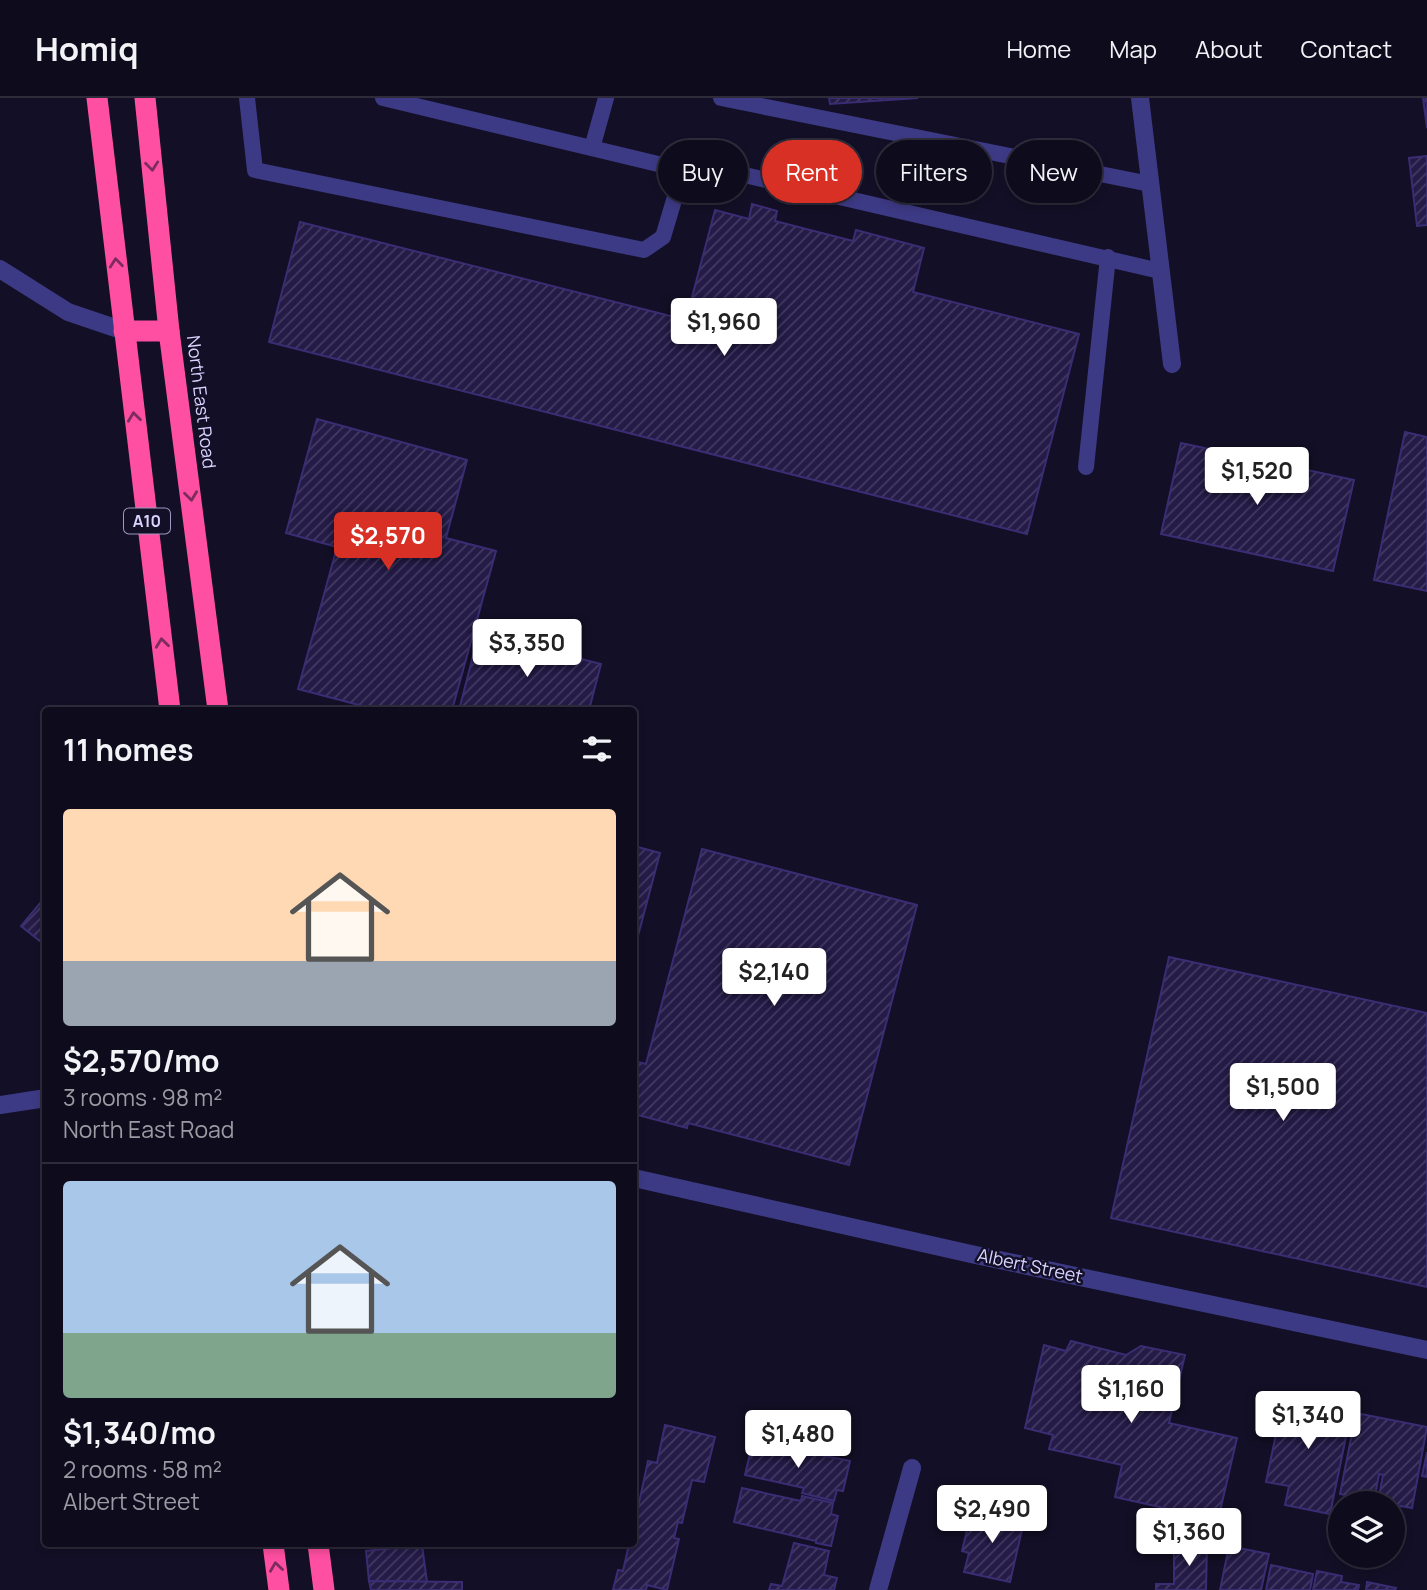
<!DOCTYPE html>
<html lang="en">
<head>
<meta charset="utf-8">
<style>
	:root { --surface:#0e0b1c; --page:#171425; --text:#f1f3f6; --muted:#9b9ba3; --line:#2e2b3b; --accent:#d93025 }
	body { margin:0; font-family:Manrope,sans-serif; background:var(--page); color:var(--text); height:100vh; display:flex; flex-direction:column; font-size:26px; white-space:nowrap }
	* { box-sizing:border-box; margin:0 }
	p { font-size:23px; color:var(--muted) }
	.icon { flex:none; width:38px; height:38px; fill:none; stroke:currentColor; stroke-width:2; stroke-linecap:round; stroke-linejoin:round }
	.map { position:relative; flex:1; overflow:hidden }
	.details { position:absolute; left:42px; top:609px; width:595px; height:840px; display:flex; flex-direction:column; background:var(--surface); border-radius:7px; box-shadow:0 4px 10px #0003,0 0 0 2px var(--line) }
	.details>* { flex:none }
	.top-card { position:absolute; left:658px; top:42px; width:663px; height:63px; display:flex; gap:14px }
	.tools { position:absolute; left:1328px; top:1393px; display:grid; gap:14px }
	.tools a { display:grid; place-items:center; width:77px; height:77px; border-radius:50%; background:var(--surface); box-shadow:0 4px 10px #0003,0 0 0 2px var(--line); font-size:35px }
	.price { position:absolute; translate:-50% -60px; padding:0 16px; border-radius:7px; background:#fff; color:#222; font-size:23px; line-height:46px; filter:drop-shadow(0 2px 4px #0008) }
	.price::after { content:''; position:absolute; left:50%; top:42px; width:21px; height:16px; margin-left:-10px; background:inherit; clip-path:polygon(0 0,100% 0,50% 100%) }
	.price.on { background:var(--accent); color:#fff }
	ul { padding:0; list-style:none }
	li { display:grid; align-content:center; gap:14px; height:371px; padding:0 21px }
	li+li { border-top:2px solid var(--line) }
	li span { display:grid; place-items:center; height:217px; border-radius:7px; color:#555 }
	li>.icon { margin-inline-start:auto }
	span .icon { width:126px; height:126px; fill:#fffc; stroke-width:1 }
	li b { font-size:30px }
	h2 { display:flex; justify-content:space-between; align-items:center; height:84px; padding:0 21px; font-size:30px }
	.chip { padding:0 24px; border-radius:32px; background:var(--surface); box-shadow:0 4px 10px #0003,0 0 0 2px var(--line); font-size:24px; line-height:63px }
	.chip.on { background:var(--accent); color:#fff }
	header { display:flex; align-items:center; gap:42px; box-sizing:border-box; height:98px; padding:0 35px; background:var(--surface); border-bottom:2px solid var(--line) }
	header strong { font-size:33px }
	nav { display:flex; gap:38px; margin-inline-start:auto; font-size:24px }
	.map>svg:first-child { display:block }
	.building { fill:url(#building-hatch); stroke:#3b2d73; stroke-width:2 }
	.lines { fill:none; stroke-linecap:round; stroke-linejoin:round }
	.lane { stroke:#3d3a85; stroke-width:16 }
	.street { stroke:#3d3a85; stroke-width:18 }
	.highway { stroke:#ff4fa3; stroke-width:21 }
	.oneway { stroke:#7d2c5e }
	.labels { text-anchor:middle; stroke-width:5; stroke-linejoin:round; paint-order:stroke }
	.shield { fill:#130f26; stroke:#9e99be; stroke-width:2 }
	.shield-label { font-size:16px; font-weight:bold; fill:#d9d4ff }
	.street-label { font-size:18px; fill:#d9d4ff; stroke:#130f26 }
</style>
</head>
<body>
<header>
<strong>Homiq</strong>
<nav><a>Home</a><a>Map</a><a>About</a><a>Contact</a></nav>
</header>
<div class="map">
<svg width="1427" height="1492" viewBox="0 0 1427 1492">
	<defs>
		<pattern id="building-hatch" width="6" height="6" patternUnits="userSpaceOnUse" patternTransform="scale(1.75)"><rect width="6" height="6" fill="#241b47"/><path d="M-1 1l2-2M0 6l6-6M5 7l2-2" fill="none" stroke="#433b63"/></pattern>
	</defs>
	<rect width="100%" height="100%" fill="#130f26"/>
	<!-- building -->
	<g class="building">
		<path d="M829 0H918L830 6Z"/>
		<path d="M1423 0H1427V30Z"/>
		<path d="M1427 58V127L1417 128 1409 60Z"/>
		<path d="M752 106 777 113 775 123 853 143 856 132 924 150 913 194 1079 236 1027 436 269 244 300 124 686 222 715 112 749 121Z"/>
		<path d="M317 321 467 362 446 440 496 453 452 612H378L298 591 337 449 286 435Z"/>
		<path d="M1405 334 1427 339V493L1374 482Z"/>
		<path d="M1181 345 1354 382 1333 473 1161 436Z"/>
		<path d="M479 535 601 566 589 612H459Z"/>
		<path d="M634 748 660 755 634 853Z"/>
		<path d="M702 751 917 807 849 1067 688 1025 687 1030 634 1016V963L646 966Z"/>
		<path d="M46 798V848L21 828Z"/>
		<path d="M1169 859 1427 915V1189L1111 1120Z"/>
		<path d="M1071 1243 1126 1257 1141 1248 1185 1257 1169 1325 1237 1340 1218 1422 1115 1399 1122 1367 1049 1351 1053 1337 1025 1330 1044 1247 1066 1253Z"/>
		<path d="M1314 1297 1335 1301 1334 1307 1352 1310 1330 1416 1285 1407 1289 1388 1266 1384 1276 1336 1270 1335 1277 1299 1313 1307Z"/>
		<path d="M1356 1315 1427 1329 1412 1410 1378 1404 1383 1377 1379 1376 1374 1403 1340 1396Z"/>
		<path d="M665 1327 715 1339 704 1384 692 1382 682 1425 678 1424 674 1440 679 1441 667 1492 647 1487 646 1492H613L618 1472 623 1473 629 1446H634V1428L648 1363 657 1365Z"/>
		<path d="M753 1343 850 1363 843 1393 837 1392 834 1403 802 1395 804 1390 745 1377Z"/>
		<path d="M1427 1354V1379L1422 1378Z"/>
		<path d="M742 1390 801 1403 802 1398 833 1405 831 1416 838 1418 831 1448 816 1445V1443L734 1424Z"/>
		<path d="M972 1411 1024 1423 1010 1484 964 1474 969 1455 962 1453Z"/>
		<path d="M794 1445 829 1453 824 1477 837 1480 834 1492H769L771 1486 782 1488Z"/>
		<path d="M1174 1445H1207L1206 1492H1156V1486H1174Z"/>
		<path d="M373 1446H422V1447L374 1452Z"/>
		<path d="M422 1447 427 1484 369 1483 366 1453Z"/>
		<path d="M1229 1448 1269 1456 1261 1492H1220Z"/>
		<path d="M1271 1467 1313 1476 1310 1492H1266Z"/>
		<path d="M1317 1473 1342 1478 1341 1484 1359 1487 1358 1492H1313Z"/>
		<path d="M369 1483 462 1484V1492H371Z"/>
		<path d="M1367 1484 1396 1490 1395 1492H1366Z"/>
	</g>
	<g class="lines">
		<!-- lane -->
		<g class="lane">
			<path d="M247 0 255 72 644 152 663 139 683 72 710 69 1160 173"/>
			<path d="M383 0 683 72"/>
			<path d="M721 0 1150 86"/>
			<path d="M592 50 606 0"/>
			<path d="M1086 369 1108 159"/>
		</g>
		<!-- street -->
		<g class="street">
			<path d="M1140 0 1172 266"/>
			<path d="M0 171 68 214 124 233"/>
			<path d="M0 1007 46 1000"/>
			<path d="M634 1080 971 1156 1427 1252"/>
			<path d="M878 1492 912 1370"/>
		</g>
		<!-- highway -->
		<g class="highway">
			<path d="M97 0 170 612"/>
			<path d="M145 0 169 233 218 612"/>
			<path d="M124 233H169"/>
			<path d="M273 1446 279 1492"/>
			<path d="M318 1446 324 1492"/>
		</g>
	</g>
	<!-- one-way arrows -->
	<defs><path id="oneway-chevron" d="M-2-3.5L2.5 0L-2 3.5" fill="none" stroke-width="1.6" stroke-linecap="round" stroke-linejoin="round" transform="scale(1.75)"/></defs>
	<g class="oneway">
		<use href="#oneway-chevron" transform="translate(152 68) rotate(84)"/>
		<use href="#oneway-chevron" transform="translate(116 165) rotate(-96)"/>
		<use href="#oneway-chevron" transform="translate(134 319) rotate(-97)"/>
		<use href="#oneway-chevron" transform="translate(191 398) rotate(83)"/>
		<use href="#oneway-chevron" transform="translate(162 545) rotate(-97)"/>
		<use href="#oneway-chevron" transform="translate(276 1469) rotate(-98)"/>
	</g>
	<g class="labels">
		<!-- shield labels -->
		<rect class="shield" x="124" y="410.5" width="46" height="25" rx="5"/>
		<g class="shield-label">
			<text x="147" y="429">A10</text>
		</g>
		<!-- street labels -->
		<g class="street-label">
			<text transform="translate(201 304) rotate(83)" y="6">North East Road</text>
			<text transform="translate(1030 1168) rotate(12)" y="6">Albert Street</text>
		</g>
	</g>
</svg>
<div class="tools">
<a><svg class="icon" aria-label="layers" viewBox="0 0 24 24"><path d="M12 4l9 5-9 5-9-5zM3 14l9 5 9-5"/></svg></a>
</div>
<b class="price" style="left:724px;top:260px">$1,960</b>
<b class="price" style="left:1257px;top:409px">$1,520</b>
<b class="price on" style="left:388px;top:474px">$2,570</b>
<b class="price" style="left:527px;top:581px">$3,350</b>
<b class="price" style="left:774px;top:910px">$2,140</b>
<b class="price" style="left:1283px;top:1025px">$1,500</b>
<b class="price" style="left:1131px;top:1327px">$1,160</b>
<b class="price" style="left:1308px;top:1353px">$1,340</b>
<b class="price" style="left:798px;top:1372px">$1,480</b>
<b class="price" style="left:992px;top:1447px">$2,490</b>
<b class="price" style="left:1189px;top:1470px">$1,360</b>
<div class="top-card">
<a class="chip">Buy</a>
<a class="chip on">Rent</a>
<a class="chip">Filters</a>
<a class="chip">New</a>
</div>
<section class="details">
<h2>11 homes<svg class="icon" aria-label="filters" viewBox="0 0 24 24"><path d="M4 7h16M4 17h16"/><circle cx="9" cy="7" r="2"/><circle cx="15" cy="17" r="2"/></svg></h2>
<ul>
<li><span style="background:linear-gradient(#ffd9b3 70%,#9aa5b1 0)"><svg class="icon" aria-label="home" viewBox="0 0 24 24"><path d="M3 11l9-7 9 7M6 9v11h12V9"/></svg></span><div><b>$2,570/mo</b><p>3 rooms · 98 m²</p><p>North East Road</p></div></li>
<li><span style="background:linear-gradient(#a9c7e8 70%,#7fa58c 0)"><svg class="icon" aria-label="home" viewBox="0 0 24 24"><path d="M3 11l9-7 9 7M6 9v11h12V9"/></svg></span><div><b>$1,340/mo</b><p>2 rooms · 58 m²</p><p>Albert Street</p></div></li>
</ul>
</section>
</div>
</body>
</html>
